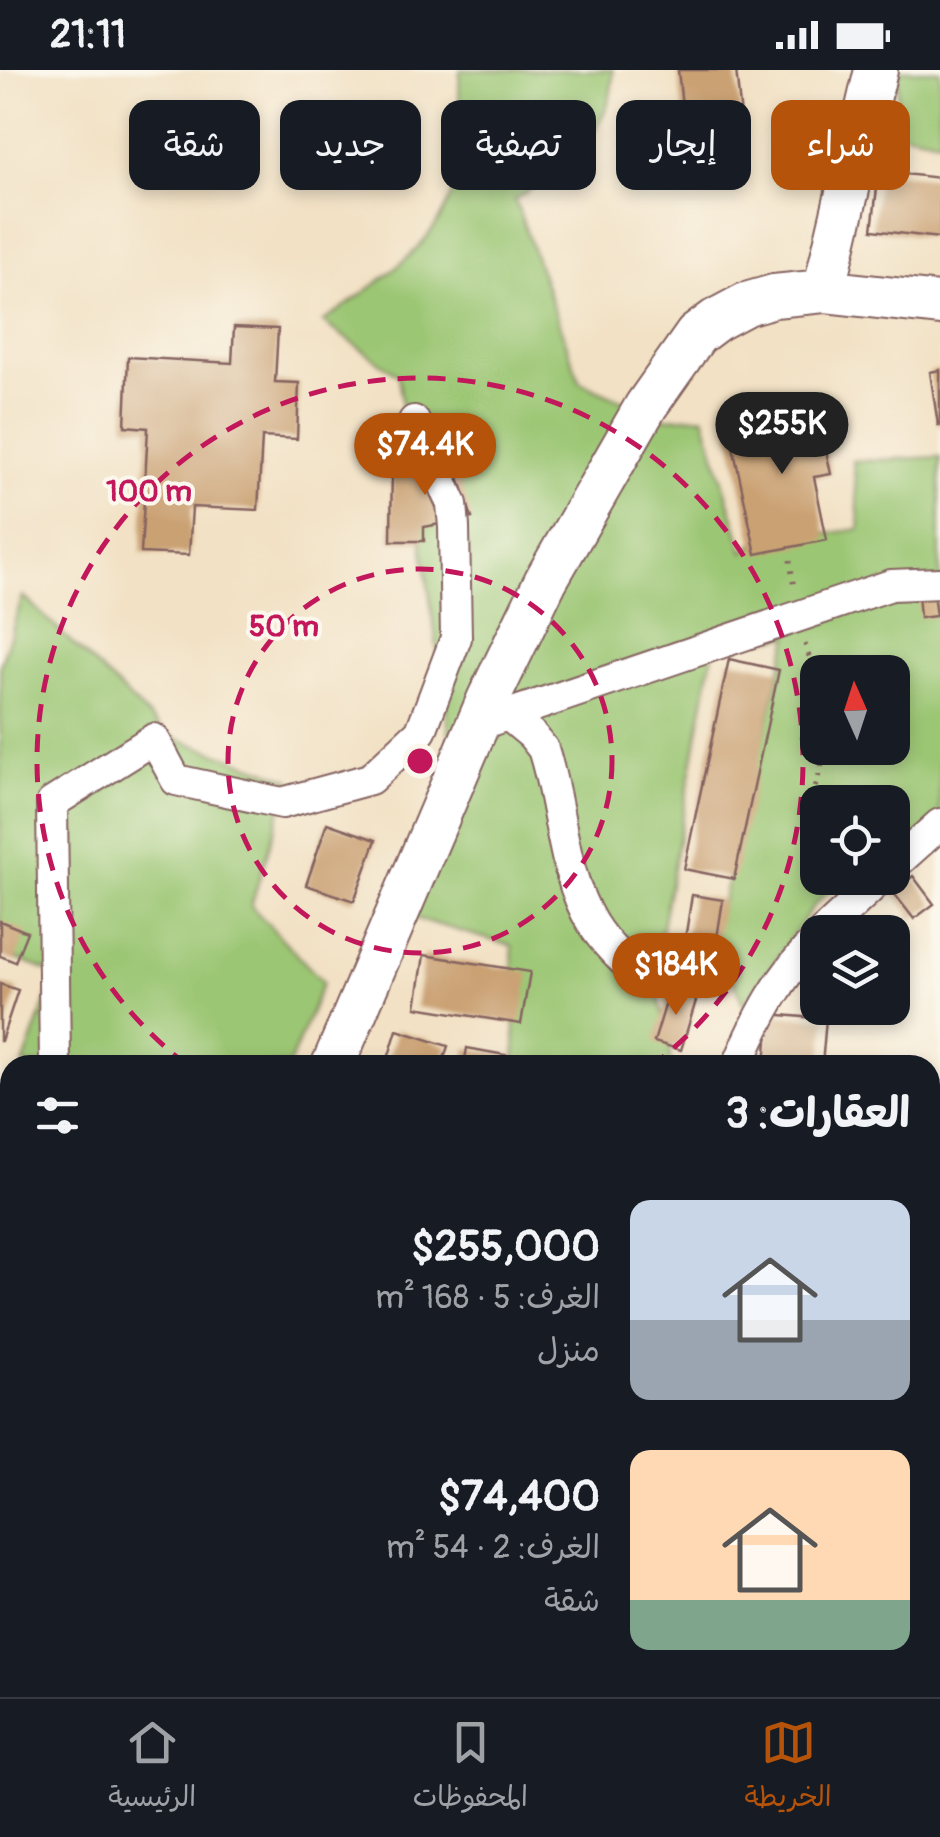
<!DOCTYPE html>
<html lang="ar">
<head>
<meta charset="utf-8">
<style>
	:root { --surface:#171b24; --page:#20242c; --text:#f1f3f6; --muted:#9ea1a6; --line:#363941; --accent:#b45309 }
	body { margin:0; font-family:Pangolin,"Playpen Sans Arabic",sans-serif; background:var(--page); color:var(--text); direction:rtl; height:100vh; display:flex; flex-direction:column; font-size:38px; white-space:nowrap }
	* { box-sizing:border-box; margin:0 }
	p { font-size:32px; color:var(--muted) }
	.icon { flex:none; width:55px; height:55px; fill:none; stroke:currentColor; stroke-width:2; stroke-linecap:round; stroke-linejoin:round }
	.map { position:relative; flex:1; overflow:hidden; direction:ltr }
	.side { position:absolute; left:0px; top:985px; width:940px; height:642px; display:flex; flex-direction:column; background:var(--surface); border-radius:30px 30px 0 0; box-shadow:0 5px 15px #0003; direction:rtl }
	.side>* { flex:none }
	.top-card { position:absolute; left:30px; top:30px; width:880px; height:90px; direction:rtl; display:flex; gap:20px }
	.needle { width:65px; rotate:357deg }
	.controls { position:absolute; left:800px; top:585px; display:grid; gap:20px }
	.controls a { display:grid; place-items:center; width:110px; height:110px; border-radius:20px; background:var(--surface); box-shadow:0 5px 15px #0003; font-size:50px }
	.price { position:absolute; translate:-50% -85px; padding:0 22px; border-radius:35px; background:var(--accent); color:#fff; font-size:32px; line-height:65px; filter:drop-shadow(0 2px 5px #0008) }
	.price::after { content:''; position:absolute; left:50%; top:60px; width:30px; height:22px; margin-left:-15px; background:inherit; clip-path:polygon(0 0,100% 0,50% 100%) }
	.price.selected { background:#222; color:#fff }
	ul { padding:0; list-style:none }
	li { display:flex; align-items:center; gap:30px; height:250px; padding:0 30px }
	li span { display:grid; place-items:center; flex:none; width:280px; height:200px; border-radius:20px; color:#555 }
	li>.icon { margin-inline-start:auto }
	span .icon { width:120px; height:120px; fill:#fffc; stroke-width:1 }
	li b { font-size:42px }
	h2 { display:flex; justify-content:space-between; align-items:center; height:120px; padding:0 30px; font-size:42px }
	.chip { padding:0 35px; border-radius:20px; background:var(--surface); box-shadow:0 5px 15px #0003; font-size:35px; line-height:90px }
	.chip.selected { background:var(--accent); color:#fff }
	.status { display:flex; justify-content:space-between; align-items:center; height:70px; padding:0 50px; background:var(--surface); direction:ltr }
	.status svg { height:28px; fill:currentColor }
	.dock { display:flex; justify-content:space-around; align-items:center; height:140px; border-top:2px solid var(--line); background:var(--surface); font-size:28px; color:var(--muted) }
	.dock a { display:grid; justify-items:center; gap:5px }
	.dock .selected { color:var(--accent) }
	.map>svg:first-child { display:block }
	.green { fill:#9bc673; stroke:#72724f; stroke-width:2.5; fill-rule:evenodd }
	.building { fill:#caa173 }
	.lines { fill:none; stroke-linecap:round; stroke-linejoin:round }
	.street-casing { stroke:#856361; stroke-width:34 }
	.secondary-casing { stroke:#856361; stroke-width:46 }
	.path { stroke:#856361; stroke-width:5; stroke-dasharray:2.5 8; stroke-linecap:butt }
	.street { stroke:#fff; stroke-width:30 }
	.secondary { stroke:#fff; stroke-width:42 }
	.ring { fill:none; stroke:#c2185b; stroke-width:5; stroke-dasharray:18 12 }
	.centre { fill:#c2185b; stroke:#fbf7ec; stroke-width:5 }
	.ring-label { font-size:30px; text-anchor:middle; font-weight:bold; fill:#c2185b; stroke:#fbf7ec; stroke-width:8; stroke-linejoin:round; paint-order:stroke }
</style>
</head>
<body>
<div class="status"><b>21:11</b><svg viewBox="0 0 49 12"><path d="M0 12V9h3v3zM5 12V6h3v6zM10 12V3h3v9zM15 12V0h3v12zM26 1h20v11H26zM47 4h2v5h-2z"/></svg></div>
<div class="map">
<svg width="940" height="1627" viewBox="0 0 940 1627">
	<rect width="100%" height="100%" fill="#fbf7ec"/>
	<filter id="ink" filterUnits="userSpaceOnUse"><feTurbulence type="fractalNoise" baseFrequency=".01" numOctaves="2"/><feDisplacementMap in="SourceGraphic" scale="20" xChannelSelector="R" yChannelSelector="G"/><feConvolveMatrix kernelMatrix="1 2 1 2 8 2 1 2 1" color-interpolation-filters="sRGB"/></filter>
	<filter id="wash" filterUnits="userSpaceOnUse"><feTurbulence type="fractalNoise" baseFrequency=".0048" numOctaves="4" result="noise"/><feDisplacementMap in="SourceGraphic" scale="40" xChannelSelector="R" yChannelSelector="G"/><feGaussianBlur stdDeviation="2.25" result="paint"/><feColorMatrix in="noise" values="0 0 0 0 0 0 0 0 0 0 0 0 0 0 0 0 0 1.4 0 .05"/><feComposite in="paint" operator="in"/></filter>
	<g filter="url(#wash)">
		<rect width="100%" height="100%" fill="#f2e1c4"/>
		<!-- green -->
		<g class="green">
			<path d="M460 0H613C613 64 563 99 515 130L580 312 662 348 704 346 744 482 754 474 860 459 853 391 940 387V779L933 759 893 776 892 732H818V808H843L815 834 744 936 714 865 789 566 714 577 657 884 660 933 670 978V995H516L512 876 400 844 452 682 398 305 323 252C377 212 447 173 458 100 463 68 457 33 460 0ZM818 602H892V678H818Z"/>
			<path d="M899 0H940V70L895 61Z"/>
			<path d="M23 526 169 666 290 709 251 836 323 912 289 995H23L56 904 0 883V596Z"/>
			<path d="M10 1031V1618H140L137 1627H0V1059Z"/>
			<path d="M355 1618H512L510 1627H360Z"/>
		</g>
		<g id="blocks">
			<!-- building -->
			<g class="building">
				<path d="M678 0H736L745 84 688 90Z"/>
				<path d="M879 101 940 108V168L872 160Z"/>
				<path d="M234 257 278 259 275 312 299 313 297 369 262 367 258 440 192 437 189 485 141 483 148 358 125 356 128 287 232 293Z"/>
				<path d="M940 300V355H938L930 302Z"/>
				<path d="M816 334 831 404 814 407 827 470 756 484 728 353Z"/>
				<path d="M392 390 454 391 472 448 424 457V471H391Z"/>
				<path d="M933 523 936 546 920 548 918 524Z"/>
				<path d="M729 589 779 600 734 809 684 799Z"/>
				<path d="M327 753 376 770 354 831 306 815Z"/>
				<path d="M913 806 934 834 914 849 893 822Z"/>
				<path d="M692 825 723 830 714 887 683 882Z"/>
				<path d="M0 851 27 862 15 892 0 886Z"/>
				<path d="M424 885 530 902 521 954 416 937Z"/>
				<path d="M0 914 18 920 1 971H0Z"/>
				<path d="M671 916 698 924 681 980 654 972Z"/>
				<path d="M769 944 826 949 822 995H765Z"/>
				<path d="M397 960 448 976 442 995H386Z"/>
				<path d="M467 978 527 989 525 995H464Z"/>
				<path d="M940 1159V1210L930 1212V1161Z"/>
				<path d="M930 1409 940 1419V1447L930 1457Z"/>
				<path d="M617 1618H687L684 1627H614Z"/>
				<path d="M763 1618H824L818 1627H780Z"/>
			</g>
		</g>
	</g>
	<g filter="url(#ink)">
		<use href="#blocks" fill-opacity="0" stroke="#856361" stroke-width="2.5"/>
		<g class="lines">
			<defs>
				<g id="street">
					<path d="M509 646 532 665 543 679C562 736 561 802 592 853 606 876 626 893 646 911"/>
					<path d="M475 656 891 515 940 513"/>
					<path d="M892 797 940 754"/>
					<path d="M823 862 881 808"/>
					<path d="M55 995 52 733 154 669 176 710 282 733 370 709 421 661 456 568 454 457 452 434 414 351"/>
					<path d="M738 995C759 945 779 907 818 868"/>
					<path d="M0 1087 10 1084"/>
					<path d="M930 1330 940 1323"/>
					<path d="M0 1540 10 1542"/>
					<path d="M930 1548 940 1536"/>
					<path d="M317 1618 324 1627"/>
					<path d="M281 1627 284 1618"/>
					<path d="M546 1627 549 1618"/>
					<path d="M719 1627 723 1618"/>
					<path d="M885 1627 890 1618"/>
				</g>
				<g id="secondary">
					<path d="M824 221 940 234"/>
					<path d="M333 995 488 630 546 510 646 336 696 265 716 250 746 234 774 226 824 221 876 0"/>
					<path d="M115 1627 118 1618"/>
				</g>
			</defs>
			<!-- street casing -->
			<use href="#street" class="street-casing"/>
			<!-- secondary casing -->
			<use href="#secondary" class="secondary-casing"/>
			<!-- path -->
			<g class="path">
				<path d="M790 490 794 519"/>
				<path d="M805 574 818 614"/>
				<path d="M809 737 827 678"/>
			</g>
			<!-- street -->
			<use href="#street" class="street"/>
			<!-- secondary -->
			<use href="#secondary" class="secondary"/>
		</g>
	</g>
	<!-- distance rings -->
	<g class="ring">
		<circle cx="420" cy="691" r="192"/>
		<path d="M187 995A383 383 0 1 1 653 995"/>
	</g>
	<circle cx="420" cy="691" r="15" class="centre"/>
	<g class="ring-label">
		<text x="149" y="431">100 m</text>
		<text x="284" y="566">50 m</text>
	</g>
</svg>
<div class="controls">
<a><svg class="needle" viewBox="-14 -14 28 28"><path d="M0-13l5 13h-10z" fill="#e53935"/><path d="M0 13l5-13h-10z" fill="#9ea1a6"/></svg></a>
<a><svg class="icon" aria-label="locate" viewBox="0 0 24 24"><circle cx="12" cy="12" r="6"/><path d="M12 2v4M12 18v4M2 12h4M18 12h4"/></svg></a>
<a><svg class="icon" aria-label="layers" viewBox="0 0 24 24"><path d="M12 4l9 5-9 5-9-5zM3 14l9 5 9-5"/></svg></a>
</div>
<b class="price selected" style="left:782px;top:407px">$255K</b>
<b class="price" style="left:425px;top:428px">$74.4K</b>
<b class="price" style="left:676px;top:948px">$184K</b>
<div class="top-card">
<a class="chip selected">شراء</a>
<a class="chip">إيجار</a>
<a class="chip">تصفية</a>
<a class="chip">جديد</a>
<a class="chip">شقة</a>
</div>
<section class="side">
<h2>العقارات: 3<svg class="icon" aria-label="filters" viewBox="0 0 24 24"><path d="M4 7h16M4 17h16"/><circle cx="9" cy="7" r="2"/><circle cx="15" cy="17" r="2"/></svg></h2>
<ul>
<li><span style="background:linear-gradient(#c9d6e8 60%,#9aa5b1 0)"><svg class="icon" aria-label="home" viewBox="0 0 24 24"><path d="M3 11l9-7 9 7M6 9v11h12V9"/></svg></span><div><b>$255,000</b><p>الغرف: 5 · 168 m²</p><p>منزل</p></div></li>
<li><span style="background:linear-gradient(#ffd9b3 75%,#7fa58c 0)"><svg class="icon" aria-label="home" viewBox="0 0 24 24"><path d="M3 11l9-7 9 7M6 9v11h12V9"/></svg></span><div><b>$74,400</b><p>الغرف: 2 · 54 m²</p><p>شقة</p></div></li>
</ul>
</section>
</div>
<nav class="dock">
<a class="selected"><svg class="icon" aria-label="map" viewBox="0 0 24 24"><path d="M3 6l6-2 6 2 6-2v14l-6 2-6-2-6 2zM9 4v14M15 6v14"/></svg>الخريطة</a>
<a><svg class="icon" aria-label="saved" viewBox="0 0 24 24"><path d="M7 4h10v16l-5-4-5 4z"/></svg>المحفوظات</a>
<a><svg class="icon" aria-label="home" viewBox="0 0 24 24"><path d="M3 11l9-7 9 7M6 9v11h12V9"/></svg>الرئيسية</a>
</nav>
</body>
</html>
